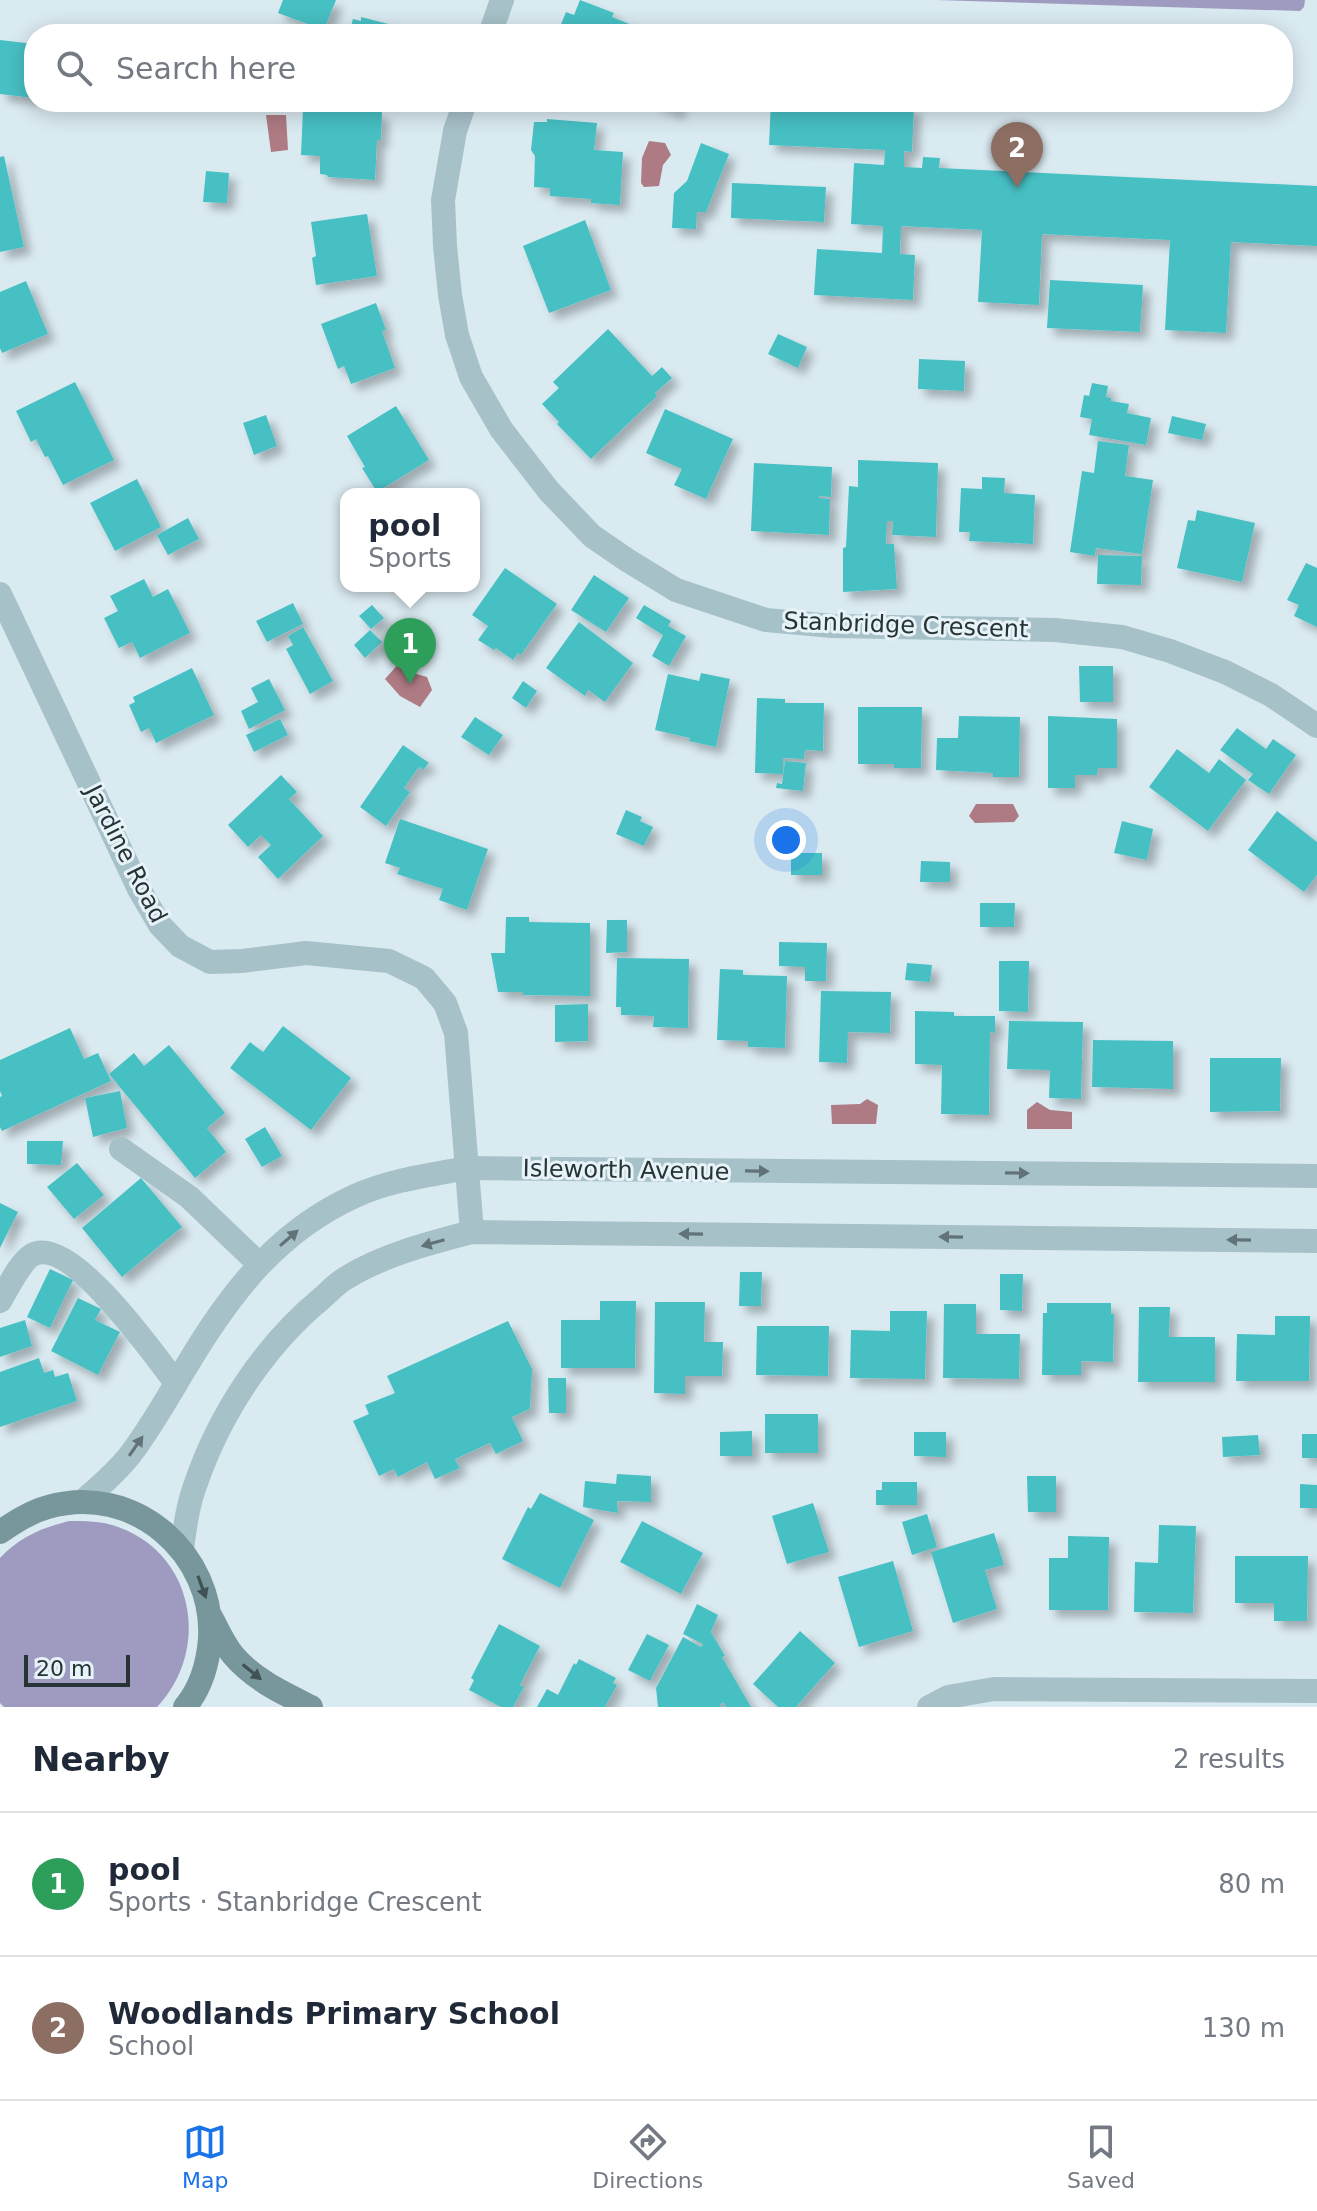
<!DOCTYPE html>
<meta charset="utf-8">
<style>
:root{--surface:#fff;--page:#f6f6f7;--text:#1f2937;--muted:#747a83;--line:#e0e1e3;--accent:#1a73e8}
body{margin:0;font-family:"DejaVu Sans",sans-serif;background:var(--page);color:var(--text)}
.scale{position:absolute;left:24px;bottom:20px;width:106px;box-sizing:border-box;padding-left:8px;border:4px solid #273435;border-top:0;font-size:22px;line-height:28px;white-space:nowrap;color:#273435;-webkit-text-stroke:6px #e7f3f9;paint-order:stroke}
.you{position:absolute;left:786px;top:840px;width:28px;height:28px;margin:-20px;border:6px solid #fff;border-radius:50%;background:#1a73e8;box-shadow:0 0 0 12px #1a73e833}
.badge{display:grid;place-items:center;width:52px;height:52px;border-radius:50%;background:var(--accent);color:#fff;font-size:26px;font-weight:700}
.pin{position:absolute;translate:-50% -66px;filter:drop-shadow(0 2px 4px #0008)}
.pin::after{content:'';position:absolute;top:42px;width:28px;height:24px;background:inherit;clip-path:polygon(0 0,100% 0,50% 100%)}
.popup{position:absolute;left:340px;top:488px;width:140px;height:104px;box-sizing:border-box;display:grid;place-content:center;border-radius:16px;background:var(--surface);filter:drop-shadow(0 2px 6px #0005);font-size:26px;white-space:nowrap;color:var(--muted)}
.popup b{font-size:30px;color:var(--text)}
.popup::after{content:'';position:absolute;left:50%;top:100%;margin-left:-16px;border:16px solid transparent;border-top-color:var(--surface)}
.list{margin:0;padding:0;list-style:none}
h2{display:flex;justify-content:space-between;align-items:center;height:104px;margin:0;padding:0 32px;font-size:34px}
h2 small{font-size:26px;font-weight:400;color:var(--muted)}
.list li{display:grid;grid-template-columns:52px 1fr auto;gap:24px;align-items:center;box-sizing:border-box;height:144px;padding:0 32px;border-top:2px solid var(--line)}
.list b{display:block;font-size:30px;white-space:nowrap}
.list p{margin:0;font-size:26px;white-space:nowrap;color:var(--muted)}
.list em{font-size:26px;font-style:normal;color:var(--muted)}
.icon{flex:none;width:44px;height:44px;fill:none;stroke:currentColor;stroke-width:2;stroke-linecap:round;stroke-linejoin:round}
.map{position:relative;flex:none;width:1317px;height:1707px;overflow:hidden}
.search{position:absolute;background:var(--surface);box-shadow:0 4px 20px #0003;left:24px;right:24px;top:24px;height:88px;display:flex;align-items:center;gap:20px;box-sizing:border-box;padding:0 28px;border-radius:32px;color:var(--muted);font-size:30px}
.sheet{height:392px;background:var(--surface)}
nav{display:flex;justify-content:space-around;align-items:center;box-sizing:border-box;height:112px;border-top:2px solid var(--line);background:var(--surface);font-size:22px;color:var(--muted)}
nav a{display:grid;justify-items:center;gap:4px}
nav .on{color:var(--accent)}
.map>svg:first-child{display:block}
</style>
<div class="map">
<svg width="1317" height="1707" viewBox="0 0 1317 1707">
<defs>
<filter id="shadow"><feDropShadow dx="7" dy="7" stdDeviation="4" flood-color="#0004"/></filter>
</defs>
<rect width="100%" height="100%" fill="#daeaf1"/>
<g fill="#9f9bc0">
<polygon points="936,0 1305,0 1304,7 1300,11"/>
<path d="M 69,1521 C 86,1521 102,1521 118,1527 C 195,1554 211,1650 157,1707 L 4,1707 L 0,1703 L 0,1558 C 20,1537 41,1528 69,1521 Z"/>
</g>
<g fill="#ae7a83">
<polygon points="266,115 286,115 288,150 271,152"/>
<polygon points="649,141 665,143 671,155 663,165 659,186 644,187 641,183 642,158"/>
<polygon points="400,662 413,673 427,677 432,690 420,707 400,696 385,679"/>
<polygon points="976,804 1013,804 1019,816 1014,822 975,823 969,816"/>
<polygon points="867,1099 878,1105 876,1124 832,1124 831,1105 860,1104"/>
<polygon points="1037,1102 1050,1110 1072,1112 1072,1129 1027,1129 1027,1110"/>
</g>
<g fill="#46c0c4" filter="url(#shadow)">
<polygon points="283,0 336,0 324,30 278,13"/>
<polygon points="580,0 614,13 612,17 654,34 557,34 566,12 574,15"/>
<polygon points="361,17 408,29 407,34 349,34 353,19 361,21"/>
<polygon points="0,40 34,44 34,98 0,94"/>
<polygon points="649,102 680,102 677,112"/>
<polygon points="771,102 895,102 895,106 914,107 912,152 904,151 904,167 922,168 923,157 940,158 939,168 1317,186 1317,246 1231,242 1226,333 1165,330 1170,240 1042,234 1039,305 978,302 982,230 901,226 900,254 915,255 913,300 814,295 817,249 882,253 883,226 851,224 854,163 884,165 885,150 769,145"/>
<polygon points="303,109 382,112 381,140 377,140 375,180 328,177 327,175 320,174 320,156 301,155"/>
<polygon points="547,119 597,123 594,150 623,152 620,205 591,203 591,199 550,196 550,188 534,187 535,156 531,150 534,122 547,122"/>
<polygon points="701,143 729,154 706,212 697,212 696,229 672,228 674,193 687,181"/>
<polygon points="4,156 24,247 0,252 0,157"/>
<polygon points="206,171 229,173 227,203 203,202"/>
<polygon points="732,183 826,187 824,222 731,218"/>
<polygon points="367,214 377,276 316,285 312,258 316,256 311,222"/>
<polygon points="585,220 611,290 549,313 523,246"/>
<polygon points="1050,280 1143,285 1140,332 1047,328"/>
<polygon points="26,281 48,334 2,353 0,348 0,292"/>
<polygon points="376,303 386,330 382,331 395,368 351,384 344,366 338,369 321,324"/>
<polygon points="608,329 652,376 662,367 672,378 655,393 657,396 591,459 557,424 559,422 542,404 559,388 553,382"/>
<polygon points="778,334 807,347 798,368 768,354"/>
<polygon points="919,359 965,361 964,391 918,389"/>
<polygon points="75,382 114,460 63,485 48,456 45,457 36,439 31,442 16,411"/>
<polygon points="1092,383 1108,386 1106,397 1111,398 1111,401 1129,404 1127,413 1151,418 1146,445 1089,435 1092,419 1080,417 1084,395 1089,396"/>
<polygon points="396,406 429,460 377,492 362,468 365,467 347,436"/>
<polygon points="665,409 733,439 706,499 674,485 682,469 646,453"/>
<polygon points="266,415 277,446 254,455 243,423"/>
<polygon points="1172,416 1206,424 1202,440 1168,433"/>
<polygon points="1098,441 1129,445 1125,476 1153,480 1142,554 1096,548 1095,556 1070,552 1082,471 1094,473"/>
<polygon points="858,460 938,463 936,537 892,535 893,521 887,521 886,544 894,544 897,589 843,592 843,548 846,547 849,486 858,487"/>
<polygon points="754,463 832,467 831,497 819,496 819,498 830,499 829,535 751,531"/>
<polygon points="982,477 1005,478 1004,493 1035,495 1033,544 969,541 970,532 959,532 961,488 982,489"/>
<polygon points="137,479 161,527 115,551 90,503"/>
<polygon points="1197,510 1255,523 1242,582 1177,568 1188,520 1195,521"/>
<polygon points="188,518 199,539 168,555 157,535"/>
<polygon points="1098,555 1142,556 1141,585 1097,584"/>
<polygon points="1306,563 1317,568 1317,627 1294,616 1299,605 1287,600"/>
<polygon points="505,568 557,604 521,655 518,653 513,660 496,648 494,650 478,640 488,626 472,615"/>
<polygon points="594,575 629,598 606,632 571,610"/>
<polygon points="144,579 153,597 168,589 190,633 140,658 132,642 119,648 104,618 118,611 110,596"/>
<polygon points="293,603 303,624 267,642 256,621"/>
<polygon points="372,605 384,618 371,629 359,616"/>
<polygon points="644,605 671,621 668,626 686,636 669,666 652,656 663,635 636,618"/>
<polygon points="579,622 633,663 605,702 588,690 585,696 546,668"/>
<polygon points="303,627 333,681 310,694 286,649 293,645 288,636"/>
<polygon points="370,630 382,642 365,658 354,645"/>
<polygon points="1079,666 1113,666 1113,702 1080,702"/>
<polygon points="192,668 214,715 156,743 149,728 141,732 129,705 135,702 133,697"/>
<polygon points="701,673 730,679 716,747 689,741 690,738 655,730 668,674 699,681"/>
<polygon points="269,679 285,710 249,729 241,711 258,702 251,688"/>
<polygon points="523,681 537,691 526,708 512,698"/>
<polygon points="757,698 785,699 785,703 824,703 823,751 805,750 804,759 783,758 783,774 755,773"/>
<polygon points="858,707 922,707 921,768 894,768 894,764 858,764"/>
<polygon points="959,716 1020,717 1019,777 993,777 993,773 936,770 937,738 958,738"/>
<polygon points="1048,716 1117,719 1117,768 1098,768 1097,775 1075,775 1075,788 1048,788"/>
<polygon points="475,717 503,735 489,755 461,737"/>
<polygon points="280,719 288,735 254,752 246,735"/>
<polygon points="1237,728 1266,749 1273,739 1296,755 1269,794 1248,780 1253,774 1220,750"/>
<polygon points="403,745 429,763 423,770 419,767 404,788 410,792 386,826 360,807"/>
<polygon points="1177,749 1209,773 1219,759 1246,780 1208,831 1149,787"/>
<polygon points="785,761 806,763 803,791 776,788 777,783 782,784"/>
<polygon points="281,775 297,792 289,799 323,836 278,879 258,857 271,845 261,835 248,847 228,825"/>
<polygon points="626,810 642,817 640,821 653,827 644,846 616,834"/>
<polygon points="1277,811 1317,842 1317,875 1304,892 1248,850"/>
<polygon points="400,819 488,849 467,910 439,900 443,889 397,874 400,868 385,863"/>
<polygon points="1122,821 1153,829 1147,860 1114,853"/>
<rect x="791" y="853" width="31" height="22"/>
<polygon points="921,861 950,862 950,882 920,882"/>
<polygon points="980,903 1015,903 1014,927 980,927"/>
<polygon points="506,917 529,917 529,922 590,923 590,996 523,995 523,992 498,992 491,953 505,953"/>
<polygon points="607,920 627,920 627,952 606,953"/>
<polygon points="779,942 827,943 826,981 805,981 805,967 779,966"/>
<polygon points="617,958 689,959 688,1028 653,1027 654,1016 621,1015 621,1007 616,1007"/>
<polygon points="999,961 1029,961 1028,1012 999,1011"/>
<polygon points="907,963 932,965 930,982 905,980"/>
<polygon points="720,969 743,970 743,975 787,976 785,1048 748,1047 748,1041 717,1040"/>
<polygon points="821,991 891,992 890,1033 848,1032 847,1063 819,1062"/>
<polygon points="588,1004 588,1041 555,1042 555,1005"/>
<polygon points="915,1011 954,1012 954,1016 995,1016 995,1033 990,1032 989,1115 941,1114 942,1065 915,1064"/>
<polygon points="1009,1021 1083,1022 1081,1099 1049,1098 1050,1070 1007,1069"/>
<polygon points="283,1026 351,1078 311,1130 230,1068 250,1042 263,1052"/>
<polygon points="70,1028 84,1059 98,1053 111,1081 2,1131 0,1127 0,1097 2,1096 0,1091 0,1060"/>
<polygon points="1093,1040 1173,1041 1173,1089 1092,1087"/>
<polygon points="169,1045 225,1113 207,1128 226,1152 195,1178 109,1074 134,1053 144,1066"/>
<polygon points="1210,1058 1281,1058 1280,1111 1210,1112"/>
<polygon points="120,1091 127,1128 93,1137 85,1098"/>
<polygon points="265,1127 282,1156 262,1167 245,1139"/>
<polygon points="27,1141 63,1141 61,1165 27,1164"/>
<polygon points="77,1163 104,1195 74,1219 47,1187"/>
<polygon points="141,1178 182,1227 122,1277 82,1228"/>
<polygon points="0,1203 18,1212 0,1248"/>
<polygon points="50,1269 73,1280 50,1328 27,1317"/>
<polygon points="740,1272 762,1272 761,1306 739,1306"/>
<polygon points="1000,1274 1023,1274 1022,1311 1000,1310"/>
<polygon points="78,1298 101,1309 95,1320 120,1332 98,1375 51,1351"/>
<polygon points="600,1301 636,1301 635,1368 561,1368 561,1320 600,1320"/>
<polygon points="655,1302 705,1302 704,1342 723,1342 722,1376 685,1376 685,1394 654,1393"/>
<polygon points="1047,1303 1111,1303 1111,1314 1114,1314 1113,1362 1081,1361 1081,1375 1042,1375 1043,1313 1047,1313"/>
<polygon points="944,1304 976,1304 976,1334 1020,1334 1019,1379 943,1378"/>
<polygon points="1139,1307 1170,1307 1169,1337 1215,1337 1215,1382 1138,1382"/>
<polygon points="890,1311 927,1311 925,1379 850,1378 851,1330 890,1331"/>
<polygon points="1275,1316 1310,1316 1309,1381 1236,1381 1237,1334 1275,1335"/>
<polygon points="25,1320 32,1346 0,1357 0,1328"/>
<polygon points="508,1321 532,1369 530,1409 512,1417 523,1441 496,1454 490,1443 455,1459 460,1468 435,1479 427,1462 398,1477 394,1469 379,1476 353,1421 369,1414 365,1405 395,1393 387,1376"/>
<polygon points="757,1326 829,1326 828,1376 756,1375"/>
<polygon points="39,1358 44,1373 53,1370 55,1377 68,1373 77,1401 0,1427 0,1372"/>
<polygon points="548,1378 566,1378 566,1413 549,1413"/>
<rect x="765" y="1414" width="53" height="39"/>
<polygon points="752,1431 752,1456 720,1456 720,1432"/>
<polygon points="914,1432 946,1432 946,1457 914,1456"/>
<rect x="1302" y="1434" width="15" height="24"/>
<polygon points="1258,1435 1260,1455 1223,1457 1222,1437"/>
<polygon points="617,1474 651,1476 651,1502 617,1501 618,1513 583,1507 585,1481 616,1484"/>
<polygon points="1027,1476 1056,1476 1056,1512 1028,1512"/>
<polygon points="882,1482 917,1482 917,1505 876,1505 876,1490 882,1490"/>
<polygon points="1300,1484 1317,1485 1317,1508 1300,1508"/>
<polygon points="540,1493 594,1520 560,1588 502,1559 528,1507 531,1509"/>
<polygon points="813,1503 829,1552 787,1564 772,1516"/>
<polygon points="927,1514 937,1547 912,1555 902,1522"/>
<polygon points="642,1521 703,1553 681,1594 620,1562"/>
<polygon points="1159,1525 1196,1526 1193,1613 1134,1612 1135,1562 1158,1563"/>
<polygon points="994,1533 1004,1565 985,1570 997,1609 953,1623 931,1552"/>
<polygon points="1068,1536 1109,1537 1108,1610 1049,1610 1049,1558 1068,1558"/>
<polygon points="1235,1556 1308,1556 1307,1621 1274,1621 1274,1603 1235,1603"/>
<polygon points="893,1561 913,1631 859,1647 838,1577"/>
<polygon points="697,1604 718,1615 711,1632 725,1656 722,1657 751,1707 726,1707 724,1703 720,1704 721,1707 658,1707 656,1688 683,1637 701,1647 703,1644 683,1634"/>
<polygon points="499,1624 540,1646 520,1685 524,1687 513,1707 501,1707 469,1690 474,1680 471,1678"/>
<polygon points="800,1631 835,1663 796,1707 778,1707 753,1684"/>
<polygon points="647,1634 669,1645 650,1681 628,1670"/>
<polygon points="579,1659 616,1678 613,1683 617,1685 605,1707 537,1707 547,1689 558,1695 574,1663 576,1665"/>
</g>
<g fill="none" stroke-linecap="round" stroke-linejoin="round">
<g stroke="#a7c1c9" stroke-width="24">
<polyline points="490,34 502,0"/>
<polyline points="465,102 455,131 443,200 445,246 450,295 457,335 471,377 501,429 549,491 592,536 627,560 676,590 766,620 833,626 1055,630 1122,637 1170,651 1225,672 1271,695 1317,726"/>
<polyline points="0,594 139,889 160,925 180,946 210,962 242,961 306,953 389,961 424,978 445,1003 456,1033 472,1232"/>
<polyline points="121,1149 189,1197 259,1264"/>
<path d="M 0,1301 C 8,1288 20,1262 32,1255 C 70,1234 155,1356 176,1383"/>
<path d="M 82,1502 C 99,1487 116,1473 130,1455 C 152,1426 170,1393 189,1362 C 231,1292 278,1231 355,1196 C 390,1180 430,1175 467,1168 L 1317,1176"/>
<path d="M 182,1549 C 185,1526 188,1504 196,1483 C 220,1413 265,1345 322,1298 C 330,1291 337,1283 346,1278 C 383,1255 430,1243 472,1232 L 1317,1241"/>
<polyline points="929,1707 948,1697 994,1689 1317,1691"/>
</g>
<g stroke="#78979c" stroke-width="24">
<path d="M 0,1532 C 15,1522 30,1512 48,1507 C 134,1482 215,1554 210,1639 C 208,1663 201,1688 185,1707"/>
<path d="M 211,1617 C 218,1630 224,1644 233,1655 C 254,1680 283,1693 311,1707"/>
</g>
</g>
<defs><path id="oneway-solid" d="M-6-.8H1V-3.2L6.5 0L1 3.2V.8H-6Z" transform="scale(2)"/></defs>
<g fill="#617378">
<use href="#oneway-solid" transform="translate(757 1171) rotate(1)"/>
<use href="#oneway-solid" transform="translate(1017 1173) rotate(1)"/>
<use href="#oneway-solid" transform="translate(691 1234) rotate(-179)"/>
<use href="#oneway-solid" transform="translate(951 1237) rotate(-179)"/>
<use href="#oneway-solid" transform="translate(289 1238) rotate(-41)"/>
<use href="#oneway-solid" transform="translate(1239 1240) rotate(-179)"/>
<use href="#oneway-solid" transform="translate(433 1243) rotate(164)"/>
<use href="#oneway-solid" transform="translate(136 1446) rotate(-55)"/>
</g>
<g fill="#3f5254">
<use href="#oneway-solid" transform="translate(202 1587) rotate(70)"/>
<use href="#oneway-solid" transform="translate(252 1672) rotate(39)"/>
</g>
<g text-anchor="middle" dominant-baseline="central" stroke-width="6" stroke-linejoin="round" paint-order="stroke">
<g font-size="24" fill="#273435" stroke="#e7f3f9">
<text transform="translate(906 625) rotate(2)">Stanbridge Crescent</text>
<text transform="translate(126 854) rotate(63)">Jardine Road</text>
<text transform="translate(626 1170) rotate(1)">Isleworth Avenue</text>
</g>
</g>
</svg>
<div class="scale">20 m</div>
<div class="you"></div>
<div class="pin badge" style="left:410px;top:684px;background:#2e9e5b">1</div>
<div class="popup"><b>pool</b>Sports</div>
<div class="pin badge" style="left:1017px;top:188px;background:#8d6e63">2</div>
<div class="search"><svg class="icon" aria-label="search" viewBox="0 0 24 24"><circle cx="10" cy="10" r="6"/><path d="M15 15l6 6"/></svg>Search here</div>
</div>
<section class="sheet">
<h2>Nearby<small>2 results</small></h2>
<ul class="list">
<li><span class="badge" style="background:#2e9e5b">1</span><div><b>pool</b><p>Sports · Stanbridge Crescent</p></div><em>80 m</em></li>
<li><span class="badge" style="background:#8d6e63">2</span><div><b>Woodlands Primary School</b><p>School</p></div><em>130 m</em></li>
</ul>
</section>
<nav>
<a class="on"><svg class="icon" aria-label="map" viewBox="0 0 24 24"><path d="M3 6l6-2 6 2 6-2v14l-6 2-6-2-6 2zM9 4v14M15 6v14"/></svg>Map</a>
<a><svg class="icon" aria-label="directions" viewBox="0 0 24 24"><path d="M12 3l9 9-9 9-9-9zM9 14v-3h6M13 9l2 2-2 2"/></svg>Directions</a>
<a><svg class="icon" aria-label="saved" viewBox="0 0 24 24"><path d="M7 4h10v16l-5-4-5 4z"/></svg>Saved</a>
</nav>
